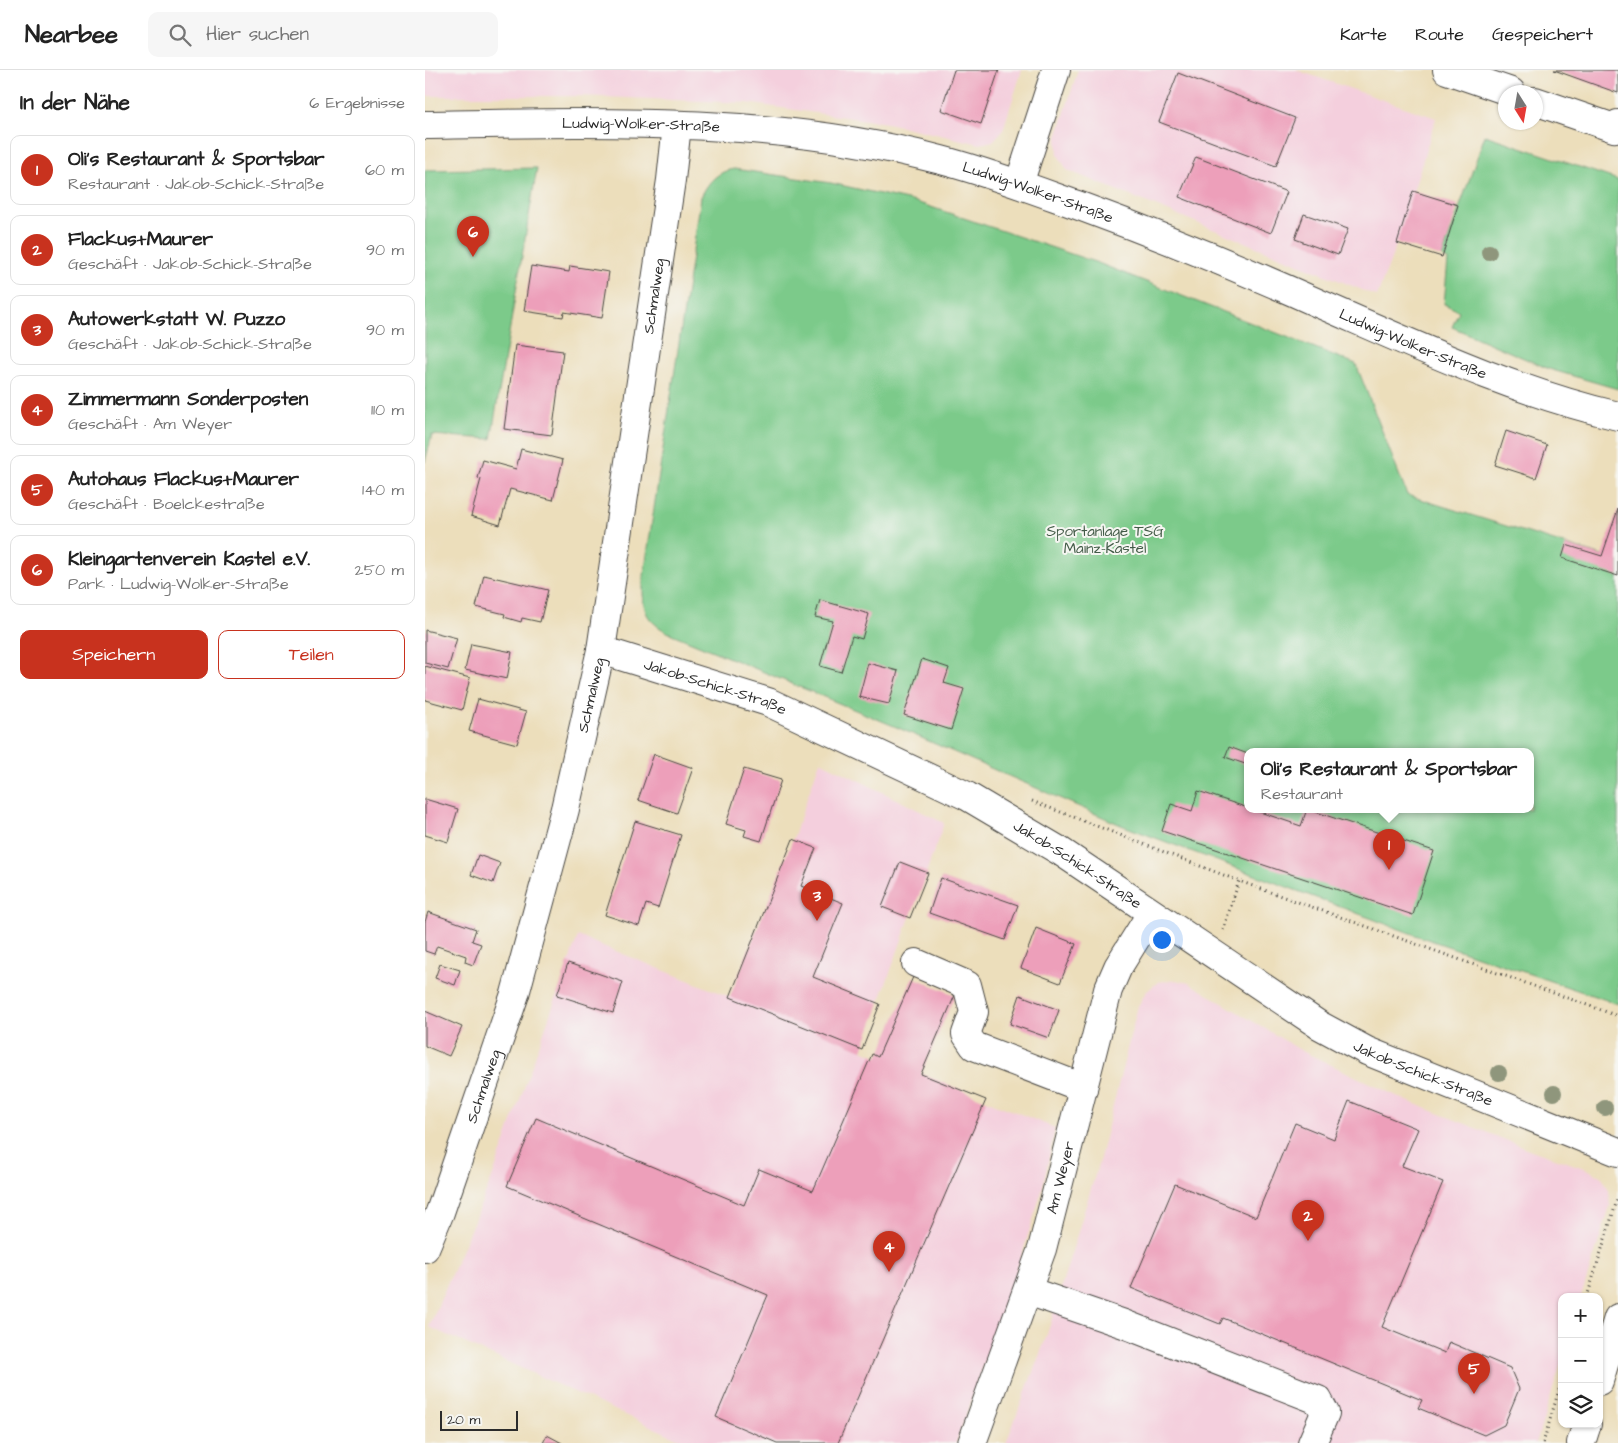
<!DOCTYPE html>
<html lang="de">
<meta charset="utf-8">
<style>
:root{--surface:#fff;--page:#f6f6f6;--text:#222;--muted:#767676;--line:#e0e0e0;--accent:#c8321e}
body{margin:0;font-family:"Architects Daughter",sans-serif;background:var(--page);color:var(--text)}
.controls{position:absolute;right:15px;bottom:15px;display:grid;overflow:hidden;border-radius:10px;box-shadow:0 1px 4px #0004}
.controls button{width:45px;height:45px;display:grid;place-items:center;padding:0;border:0;border-bottom:1px solid var(--line);background:var(--surface);color:var(--text);font:25px sans-serif}
.compass{position:absolute;left:1073px;top:15px;width:45px;height:45px;border-radius:50%;background:var(--surface);box-shadow:0 1px 4px #0004;rotate:169deg}
.scale{position:absolute;left:15px;bottom:12px;width:78px;box-sizing:border-box;padding-left:5px;border:2px solid #2b2b2b;border-top:0;font-size:14px;line-height:18px;white-space:nowrap;color:#2b2b2b;-webkit-text-stroke:4px #f6f6f2;paint-order:stroke}
.you{position:absolute;left:736px;top:869px;width:18px;height:18px;margin:-12px;border:4px solid #fff;border-radius:50%;background:#1a73e8;box-shadow:0 0 0 8px #1a73e833}
.badge{display:grid;place-items:center;width:32px;height:32px;border-radius:50%;background:var(--accent);color:#fff;font-size:16px;font-weight:700}
.pin{position:absolute;translate:-50% -41px;filter:drop-shadow(0 1px 2px #0008)}
.pin::after{content:'';position:absolute;top:26px;width:18px;height:15px;background:inherit;clip-path:polygon(0 0,100% 0,50% 100%)}
.popup{position:absolute;left:819px;top:678px;width:290px;height:65px;box-sizing:border-box;display:grid;place-content:center;border-radius:10px;background:var(--surface);filter:drop-shadow(0 1px 4px #0005);font-size:16px;white-space:nowrap;color:var(--muted)}
.popup b{font-size:19px;color:var(--text)}
.popup::after{content:'';position:absolute;left:50%;top:100%;margin-left:-10px;border:10px solid transparent;border-top-color:var(--surface)}
.list{margin:0;padding:0;list-style:none}
h2{display:flex;justify-content:space-between;align-items:center;height:65px;margin:0;padding:0 20px;font-size:21px}
h2 small{font-size:16px;font-weight:400;color:var(--muted)}
.list li{display:grid;grid-template-columns:32px 1fr auto;gap:15px;align-items:center;box-sizing:border-box;height:70px;margin:0 10px 10px;padding:0 10px;border:1px solid var(--line);border-radius:10px}
.list b{display:block;font-size:19px;white-space:nowrap}
.list p{margin:0;font-size:16px;white-space:nowrap;color:var(--muted)}
.list em{font-size:16px;font-style:normal;color:var(--muted)}
.actions{display:flex;gap:10px;padding:15px 20px}
.actions a{flex:1;padding:11px 0;border:1px solid var(--accent);border-radius:10px;text-align:center;font-size:18px;color:var(--accent)}
.actions .main{background:var(--accent);color:#fff}
.icon{flex:none;width:28px;height:28px;fill:none;stroke:currentColor;stroke-width:2;stroke-linecap:round;stroke-linejoin:round}
.map{position:relative;flex:none;width:1193px;height:1373px;overflow:hidden}
header{display:flex;align-items:center;gap:30px;box-sizing:border-box;height:70px;padding:0 25px;background:var(--surface);border-bottom:1px solid var(--line)}
header strong{font-size:24px}
nav{display:flex;gap:28px;margin-inline-start:auto;font-size:18px}
.search{width:350px;height:45px;background:var(--page);display:flex;align-items:center;gap:12px;box-sizing:border-box;padding:0 18px;border-radius:10px;color:var(--muted);font-size:19px}
main{display:flex}
aside{flex:1;background:var(--surface)}
.map>svg:first-child{display:block}
</style>
<header>
<strong>Nearbee</strong>
<div class="search"><svg class="icon" aria-label="search" viewBox="0 0 24 24"><circle cx="10" cy="10" r="6"/><path d="M15 15l6 6"/></svg>Hier suchen</div>
<nav><a>Karte</a><a>Route</a><a>Gespeichert</a></nav>
</header>
<main>
<aside>
<h2>In der Nähe<small>6 Ergebnisse</small></h2>
<ul class="list">
<li><span class="badge">1</span><div><b>Oli's Restaurant &amp; Sportsbar</b><p>Restaurant · Jakob-Schick-Straße</p></div><em>60 m</em></li>
<li><span class="badge">2</span><div><b>Flackus+Maurer</b><p>Geschäft · Jakob-Schick-Straße</p></div><em>90 m</em></li>
<li><span class="badge">3</span><div><b>Autowerkstatt W. Puzzo</b><p>Geschäft · Jakob-Schick-Straße</p></div><em>90 m</em></li>
<li><span class="badge">4</span><div><b>Zimmermann Sonderposten</b><p>Geschäft · Am Weyer</p></div><em>110 m</em></li>
<li><span class="badge">5</span><div><b>Autohaus Flackus+Maurer</b><p>Geschäft · Boelckestraße</p></div><em>140 m</em></li>
<li><span class="badge">6</span><div><b>Kleingartenverein Kastel e.V.</b><p>Park · Ludwig-Wolker-Straße</p></div><em>250 m</em></li>
</ul>
<div class="actions"><a class="main">Speichern</a><a>Teilen</a></div>
</aside>
<div class="map">
<svg width="1193" height="1373" viewBox="0 0 1193 1373">
<rect width="100%" height="100%" fill="#f6f6f2"/>
<filter id="ink" filterUnits="userSpaceOnUse"><feTurbulence type="fractalNoise" baseFrequency=".02" numOctaves="2"/><feDisplacementMap in="SourceGraphic" scale="10" xChannelSelector="R" yChannelSelector="G"/><feConvolveMatrix kernelMatrix="1 2 1 2 8 2 1 2 1" color-interpolation-filters="sRGB"/></filter>
<filter id="wash" filterUnits="userSpaceOnUse"><feTurbulence type="fractalNoise" baseFrequency=".0096" numOctaves="4" result="noise"/><feDisplacementMap in="SourceGraphic" scale="20" xChannelSelector="R" yChannelSelector="G"/><feGaussianBlur stdDeviation="1.12" result="paint"/><feColorMatrix in="noise" values="0 0 0 0 0 0 0 0 0 0 0 0 0 0 0 0 0 1.4 0 .05"/><feComposite in="paint" operator="in"/></filter>
<g filter="url(#wash)">
<rect width="100%" height="100%" fill="#ecdebb"/>
<g fill="#f4cfdd">
<polygon points="0,0 597,0 578,60 568,71 555,74 462,53 322,33 154,26 0,26"/>
<polygon points="653,0 871,0 1011,48 972,173 952,226 642,100 633,85 632,67"/>
<polygon points="395,691 519,753 437,980 630,1058 617,1121 585,1222 531,1373 263,1373 4,1257 67,1108 153,866 305,927 368,769"/>
<polygon points="748,910 764,913 877,981 980,1030 1106,1080 1162,1099 1177,1107 1184,1120 1185,1136 1156,1227 1137,1227 1137,1290 1111,1373 581,1373 621,1268 674,1092 713,936 721,922 733,912"/>
</g>
<g fill="#7bca8a" stroke="#537a5a" fill-rule="evenodd">
<polygon points="1060,65 1193,110 1193,319 1124,299 1027,257 1034,241 1019,234 1023,190 1017,187"/>
<polygon points="112,98 66,369 7,365 0,392 0,100"/>
<path d="M 309,99 L 406,113 L 491,132 L 673,193 L 931,294 L 982,425 L 1193,491 L 1193,934 L 993,866 L 696,755 L 469,656 L 242,562 C 217,548 218,537 218,511 L 276,127 C 283,112 293,101 309,99 ZM 823,681 L 1105,681 L 1105,739 L 823,739 Z"/>
</g>
<g id="blocks">
<g fill="#ed9fba">
<polygon points="529,0 574,0 556,54 516,40"/>
<polygon points="1129,0 1193,0 1193,23"/>
<polygon points="753,3 870,48 851,96 734,52"/>
<polygon points="771,87 862,122 846,163 754,127"/>
<polygon points="988,121 1033,135 1017,187 972,173"/>
<polygon points="879,144 923,159 913,185 870,169"/>
<polygon points="106,196 144,202 145,196 184,202 177,248 139,242 138,247 99,241"/>
<polygon points="90,275 138,281 127,365 79,359"/>
<polygon points="1081,361 1122,375 1111,408 1070,395"/>
<polygon points="96,379 138,390 128,430 85,419 75,455 46,446 56,409 53,408 58,390 91,399"/>
<polygon points="1193,439 1193,506 1137,488 1141,475 1177,486"/>
<polygon points="59,505 123,520 115,552 97,548 96,552 79,547 80,544 51,537"/>
<polygon points="395,530 444,544 437,569 427,566 416,602 395,596 408,551 390,547"/>
<polygon points="0,560 32,568 23,599 0,593"/>
<polygon points="46,574 87,582 82,609 40,600"/>
<polygon points="497,589 524,598 519,613 539,619 526,660 479,645"/>
<polygon points="443,593 473,601 464,634 434,627"/>
<polygon points="0,596 45,608 37,640 0,630"/>
<polygon points="53,629 101,642 92,674 44,661"/>
<polygon points="804,677 823,684 823,695 800,687"/>
<polygon points="229,684 268,698 252,743 213,730"/>
<polygon points="319,699 356,710 336,771 319,766 321,760 301,754"/>
<polygon points="773,721 876,756 882,739 1009,781 988,845 737,761 746,734 767,741"/>
<polygon points="0,729 33,739 23,772 0,765"/>
<polygon points="210,751 256,765 233,838 221,834 214,856 180,845"/>
<polygon points="368,769 391,778 376,816 418,833 388,907 455,934 437,980 305,927"/>
<polygon points="53,785 75,793 68,813 46,805"/>
<polygon points="475,792 503,803 485,848 457,837"/>
<polygon points="516,808 593,835 580,870 504,843"/>
<polygon points="3,842 51,859 47,871 56,874 48,895 40,892 41,886 12,876 9,884 0,881 0,852"/>
<polygon points="611,858 651,874 635,913 596,898"/>
<polygon points="143,893 198,912 188,943 132,925"/>
<polygon points="15,894 35,900 30,915 10,908"/>
<polygon points="488,907 530,925 496,1004 561,1030 413,1373 352,1373 291,1347 343,1225 82,1116 111,1048 319,1135 334,1099 388,1121 447,984 453,987"/>
<polygon points="595,925 634,940 624,968 585,954"/>
<polygon points="0,941 37,957 24,986 0,976"/>
<polygon points="924,1031 993,1059 977,1096 1018,1112 957,1257 1020,1283 1024,1272 1085,1298 1094,1319 1079,1355 1059,1365 993,1338 997,1330 798,1248 795,1254 706,1218 750,1114 831,1147 870,1053 909,1069"/>
<polygon points="122,1365 137,1373 118,1373"/>
</g>
</g>
</g>
<g filter="url(#ink)">
<use href="#blocks" fill-opacity="0" stroke="#484641" stroke-width="1"/>
<g fill="none" stroke-linecap="round" stroke-linejoin="round">
<defs>
<g id="minor">
<polyline points="1022,0 1086,22"/>
<polyline points="1110,31 1189,58 1193,54"/>
<path id="s1" d="M 0,55 C 171,52 349,46 516,90 C 562,102 607,119 652,135 C 734,165 815,198 895,234 C 992,276 1090,322 1193,346"/>
<polyline points="594,114 631,0"/>
<path id="s2" d="M 176,580 L 343,632 L 542,726 L 635,781 L 894,955 L 942,981 L 1193,1082"/>
<polyline points="491,893 542,915 549,942 541,964 549,976 658,1018"/>
<path id="s3" d="M 0,1178 L 15,1142 L 90,924 L 140,739 L 176,580 L 246,110 L 252,55"/>
<polyline points="603,1221 699,1254 893,1330 900,1343 887,1373"/>
<path id="s4" d="M 547,1373 L 617,1179 L 683,920 L 693,897 L 726,844"/>
</g>
<g id="major">
<polyline points="1174,1311 1193,1248"/>
<polyline points="1156,1373 1162,1354"/>
</g>
</defs>
<use href="#minor" stroke="#484641" stroke-width="30"/>
<use href="#major" stroke="#484641" stroke-width="30"/>
<g stroke="#484641" stroke-width="3" stroke-dasharray="1 4" stroke-linecap="butt">
<polyline points="607,731 814,811 1193,946"/>
<polyline points="798,860 814,811"/>
<polyline points="1162,1227 1193,1127"/>
<polyline points="1118,1373 1137,1310"/>
</g>
<use href="#minor" stroke="#fff" stroke-width="28"/>
<use href="#major" stroke="#fff" stroke-width="28"/>
</g>
<g fill="#8f967c">
<circle cx="1064" cy="182" r="8"/>
<circle cx="1074" cy="1003" r="8"/>
<circle cx="1129" cy="1023" r="8"/>
<circle cx="1180" cy="1038" r="8"/>
</g>
</g>
<g text-anchor="middle" dominant-baseline="central" stroke-width="4" stroke-linejoin="round" paint-order="stroke">
<g font-size="15" fill="#2b2b2b" stroke="#f6f6f2">
<text stroke="none"><textPath href="#s1" startOffset="216">Ludwig-Wolker-Straße</textPath></text>
<text stroke="none"><textPath href="#s1" startOffset="621">Ludwig-Wolker-Straße</textPath></text>
<text stroke="none"><textPath href="#s3" startOffset="982">Schmalweg</textPath></text>
<text stroke="none"><textPath href="#s1" startOffset="1026">Ludwig-Wolker-Straße</textPath></text>
<text stroke="none"><textPath href="#s2" startOffset="120">Jakob-Schick-Straße</textPath></text>
<text stroke="none"><textPath href="#s3" startOffset="578">Schmalweg</textPath></text>
<text stroke="none"><textPath href="#s2" startOffset="525">Jakob-Schick-Straße</textPath></text>
<text stroke="none"><textPath href="#s2" startOffset="930">Jakob-Schick-Straße</textPath></text>
<text stroke="none"><textPath href="#s3" startOffset="172">Schmalweg</textPath></text>
<text stroke="none"><textPath href="#s4" startOffset="280">Am Weyer</textPath></text>
</g>
<g font-size="15" fill="#435b48" stroke="#f6f6f2">
<text x="680" y="461">Sportanlage TSG<tspan x="680" dy="17">Mainz-Kastel</tspan></text>
</g>
</g>
</svg>
<div class="controls">
<button>+</button>
<button>−</button>
<button><svg class="icon" aria-label="layers" viewBox="0 0 24 24"><path d="M12 4l9 5-9 5-9-5zM3 14l9 5 9-5"/></svg></button>
</div>
<svg class="compass" viewBox="-18 -18 36 36"><path d="M0-13l5 13h-10z" fill="#e53935"/><path d="M0 13l5-13h-10z" fill="#767676"/></svg>
<div class="scale">20 m</div>
<div class="you"></div>
<div class="pin badge" style="left:964px;top:800px">1</div>
<div class="popup"><b>Oli's Restaurant &amp; Sportsbar</b>Restaurant</div>
<div class="pin badge" style="left:883px;top:1171px">2</div>
<div class="pin badge" style="left:392px;top:851px">3</div>
<div class="pin badge" style="left:464px;top:1202px">4</div>
<div class="pin badge" style="left:1049px;top:1324px">5</div>
<div class="pin badge" style="left:48px;top:187px">6</div>
</div>
</main>
